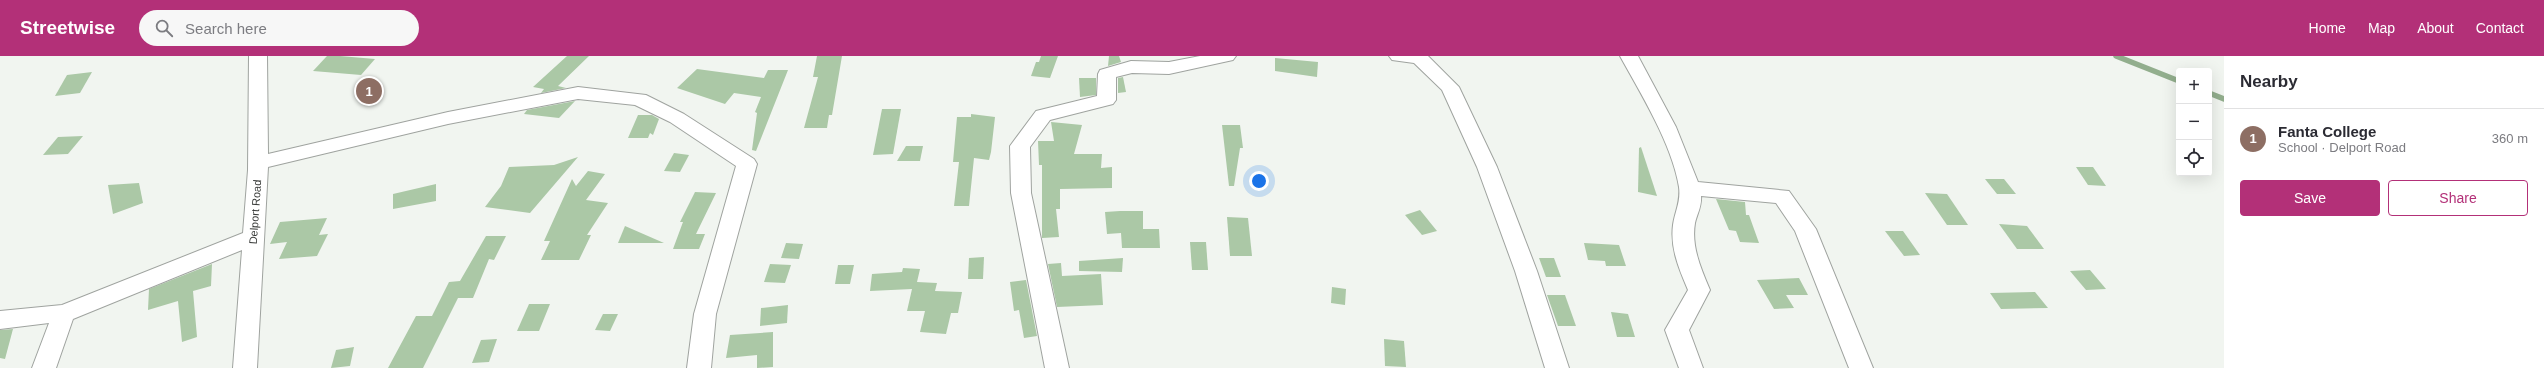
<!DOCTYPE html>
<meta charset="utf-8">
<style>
:root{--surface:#fff;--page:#f7f7f7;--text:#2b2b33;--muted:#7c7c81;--line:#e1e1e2;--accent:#b33078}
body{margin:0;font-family:Helvetica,sans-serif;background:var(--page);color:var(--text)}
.controls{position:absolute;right:12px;top:12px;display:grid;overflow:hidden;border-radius:4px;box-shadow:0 4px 16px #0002}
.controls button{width:36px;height:36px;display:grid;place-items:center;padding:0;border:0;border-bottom:1px solid var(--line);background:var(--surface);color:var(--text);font:20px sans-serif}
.you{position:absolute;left:1259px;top:125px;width:14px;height:14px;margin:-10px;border:3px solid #fff;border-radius:50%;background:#1a73e8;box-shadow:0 0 0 6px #1a73e833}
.badge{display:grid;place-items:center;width:26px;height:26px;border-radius:50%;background:var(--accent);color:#fff;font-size:13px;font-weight:700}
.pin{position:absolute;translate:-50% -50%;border:2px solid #fff;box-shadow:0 1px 4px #0006}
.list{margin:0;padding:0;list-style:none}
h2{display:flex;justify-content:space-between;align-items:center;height:52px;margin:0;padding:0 16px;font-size:17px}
h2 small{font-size:13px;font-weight:400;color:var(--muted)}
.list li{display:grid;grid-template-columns:26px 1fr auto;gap:12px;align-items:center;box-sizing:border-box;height:60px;padding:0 16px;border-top:1px solid var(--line)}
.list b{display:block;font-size:15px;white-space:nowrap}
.list p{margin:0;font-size:13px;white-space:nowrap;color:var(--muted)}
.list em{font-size:13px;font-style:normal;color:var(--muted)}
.actions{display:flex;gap:8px;padding:12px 16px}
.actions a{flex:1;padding:9px 0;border:1px solid var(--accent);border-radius:4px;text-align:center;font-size:14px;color:var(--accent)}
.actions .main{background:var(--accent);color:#fff}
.icon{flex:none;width:22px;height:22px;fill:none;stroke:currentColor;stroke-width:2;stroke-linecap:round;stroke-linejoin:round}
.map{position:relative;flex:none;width:2224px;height:312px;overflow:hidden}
header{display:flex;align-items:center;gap:24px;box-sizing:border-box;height:56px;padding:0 20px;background:var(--accent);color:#fff}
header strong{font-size:19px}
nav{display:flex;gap:22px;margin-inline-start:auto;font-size:14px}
.search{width:280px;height:36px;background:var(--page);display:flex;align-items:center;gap:10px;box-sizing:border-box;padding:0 14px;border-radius:22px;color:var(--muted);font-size:15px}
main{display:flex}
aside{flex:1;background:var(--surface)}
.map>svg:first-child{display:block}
</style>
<header>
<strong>Streetwise</strong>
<div class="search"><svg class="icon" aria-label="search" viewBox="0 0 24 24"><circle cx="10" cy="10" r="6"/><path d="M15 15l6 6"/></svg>Search here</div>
<nav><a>Home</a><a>Map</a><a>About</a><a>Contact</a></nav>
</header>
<main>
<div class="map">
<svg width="2224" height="312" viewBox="0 0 2224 312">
<rect width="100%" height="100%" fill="#f1f5f0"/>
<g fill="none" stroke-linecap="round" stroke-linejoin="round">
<g stroke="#92ae8d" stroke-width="5.5">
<polyline points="2116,0 2179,25"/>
<polyline points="2209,37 2224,43"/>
</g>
</g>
<g fill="#abc8a6">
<polygon points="327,0 340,0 375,3 361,19 313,15"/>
<polygon points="567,0 589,0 558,30 566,32 541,37 544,33 533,31"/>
<polygon points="817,0 842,0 832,59 829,59 827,72 804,72 818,21 813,21"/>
<polygon points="1041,0 1058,0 1050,22 1031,20 1036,6 1039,6"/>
<polygon points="1109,0 1119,0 1121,6 1108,10"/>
<polygon points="1275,2 1318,6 1317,21 1275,15"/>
<polygon points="697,13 764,22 768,14 788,14 756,95 752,94 757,57 755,56 761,41 734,37 725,48 677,32"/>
<polygon points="92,16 80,37 55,40 67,19"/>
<polygon points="1123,21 1126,36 1118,37 1118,22"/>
<polygon points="1079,22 1096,22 1096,39 1080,41"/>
<polygon points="575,45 559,62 524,58 527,54"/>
<polygon points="882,53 901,53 893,98 873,99"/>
<polygon points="971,58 995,61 991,96 989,104 974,102 969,150 954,150 959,106 953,106 957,61 971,61"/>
<polygon points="638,59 652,59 659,63 653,79 650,77 648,82 628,82"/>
<polygon points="1051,66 1082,69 1074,98 1102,98 1101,112 1112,111 1112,132 1060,133 1060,153 1056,153 1059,181 1042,182 1042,109 1039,109 1038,85 1054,85"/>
<polygon points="1222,69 1240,69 1243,92 1240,92 1234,130 1229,130"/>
<polygon points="83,80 68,98 43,99 58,81"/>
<polygon points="906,90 923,90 920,105 897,105"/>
<polygon points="1641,91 1657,140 1638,136 1639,92"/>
<polygon points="674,97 689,99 680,116 664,115"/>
<polygon points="578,101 530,157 485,151 501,130 509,111 554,109"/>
<polygon points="2076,111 2093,111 2106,130 2088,129"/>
<polygon points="588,115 605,118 586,144 608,147 587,179 591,179 579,204 541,204 550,185 544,185 572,123 576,130"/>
<polygon points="1985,123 2004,123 2016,138 1997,138"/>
<polygon points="139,127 143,147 113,158 108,129"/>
<polygon points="436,128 436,145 393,153 393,138"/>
<polygon points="695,136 716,137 696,178 705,178 699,193 673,193 683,166 680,166"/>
<polygon points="1925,137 1947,138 1968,169 1947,169"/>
<polygon points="1716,143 1745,146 1746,159 1749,159 1759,187 1740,186 1736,175 1729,174"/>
<polygon points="1420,154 1437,175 1422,179 1405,159"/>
<polygon points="1120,155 1143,155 1143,173 1159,173 1160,192 1122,192 1121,177 1107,178 1105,156"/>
<polygon points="1227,161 1248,162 1252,200 1230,200"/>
<polygon points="327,162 319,179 328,178 317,200 279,203 287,186 270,188 280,166"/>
<polygon points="1999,168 2027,170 2044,193 2017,193"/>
<polygon points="625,170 664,187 618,187"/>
<polygon points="1885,175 1903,175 1920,199 1904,200"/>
<polygon points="486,180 506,180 494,204 489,203 473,242 458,242 423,312 388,312 416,260 432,260 449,226 460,225"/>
<polygon points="1190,186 1206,186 1208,214 1192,214"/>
<polygon points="786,187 803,188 799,203 781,202"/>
<polygon points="1584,187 1619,189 1626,210 1606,210 1605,205 1588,204"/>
<polygon points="984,201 983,223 968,223 969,202"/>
<polygon points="1123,202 1122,216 1079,215 1079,205"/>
<polygon points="1539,202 1554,202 1561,221 1546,221"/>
<polygon points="1061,207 1062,220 1101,218 1103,249 1057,251 1048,208"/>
<polygon points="212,208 211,230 193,235 197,281 182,286 178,245 148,254 149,233"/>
<polygon points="770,208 791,209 785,227 764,226"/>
<polygon points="838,209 854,209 850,228 835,228"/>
<polygon points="903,212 920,213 917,226 937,227 935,235 962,236 958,257 951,257 946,278 920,276 925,255 907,255 912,233 870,235 872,218 902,216"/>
<polygon points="2090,214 2106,233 2086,234 2070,215"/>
<polygon points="1799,222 1808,239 1786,239 1794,252 1774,253 1757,224"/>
<polygon points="1026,224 1037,280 1024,282 1019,254 1014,255 1010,226"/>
<polygon points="1332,231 1346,233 1345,249 1331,247"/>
<polygon points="2035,236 2048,252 2001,253 1990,237"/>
<polygon points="1547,239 1565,239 1576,270 1558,270"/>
<polygon points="529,248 550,248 539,275 517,275"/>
<polygon points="788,249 787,267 760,270 761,252"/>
<polygon points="1611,256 1628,258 1635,281 1617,281"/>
<polygon points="603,258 618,258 610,275 595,274"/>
<polygon points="13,273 5,303 0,302 0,274"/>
<polygon points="773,276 773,311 757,312 757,299 726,302 730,279"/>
<polygon points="497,283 489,306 472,307 481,284"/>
<polygon points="1384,283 1404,285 1406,311 1385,310"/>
<polygon points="354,291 350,310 331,312 336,294"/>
</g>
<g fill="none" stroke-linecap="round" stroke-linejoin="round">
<defs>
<g id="minor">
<polygon points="249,0 267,0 268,98 448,56 578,31 646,39 684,58 754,103 757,108 716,258 711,312 687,312 694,258 736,110 670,66 635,49 578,43 448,68 268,111 257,312 233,312 242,194 73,263 56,312 32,312 49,267 0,273 0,255 62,249 243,177 248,114"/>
<polygon points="1200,0 1236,0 1233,4 1169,18 1132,17 1116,21 1116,44 1113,48 1050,64 1030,91 1031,137 1069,312 1045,312 1011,137 1010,90 1036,55 1097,40 1098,18 1100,14 1131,5 1169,6"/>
<polygon points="1389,0 1428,0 1459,31 1497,111 1537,215 1569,312 1545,312 1515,215 1477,111 1442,34 1414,7 1392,4"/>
<path d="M 1620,0 L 1638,0 L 1676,71 L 1698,126 L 1789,135 L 1816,173 L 1873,312 L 1849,312 L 1795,175 L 1776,147 L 1701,140 C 1702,150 1697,158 1695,167 C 1691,190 1701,213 1710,234 L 1689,274 L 1703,312 L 1679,312 L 1665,274 L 1688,234 C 1679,213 1670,192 1673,169 C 1675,155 1681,146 1679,131 C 1672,88 1641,38 1620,0 Z"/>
</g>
</defs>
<use href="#minor" stroke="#9fa39f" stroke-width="2"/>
<use href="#minor" fill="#fff" fill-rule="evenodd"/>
</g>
<g text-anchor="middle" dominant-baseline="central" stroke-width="4" stroke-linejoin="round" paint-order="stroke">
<g font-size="11" fill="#393b39" stroke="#fff">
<text transform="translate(255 156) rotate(-86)">Delport Road</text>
</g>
</g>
</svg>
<div class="controls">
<button>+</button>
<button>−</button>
<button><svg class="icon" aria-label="locate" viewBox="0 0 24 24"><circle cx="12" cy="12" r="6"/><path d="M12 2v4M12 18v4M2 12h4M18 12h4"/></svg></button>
</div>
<div class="you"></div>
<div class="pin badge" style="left:369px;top:35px;background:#8d6e63">1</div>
</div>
<aside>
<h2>Nearby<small></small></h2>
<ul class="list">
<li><span class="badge" style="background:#8d6e63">1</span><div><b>Fanta College</b><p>School · Delport Road</p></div><em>360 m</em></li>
</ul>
<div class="actions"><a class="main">Save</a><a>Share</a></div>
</aside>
</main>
